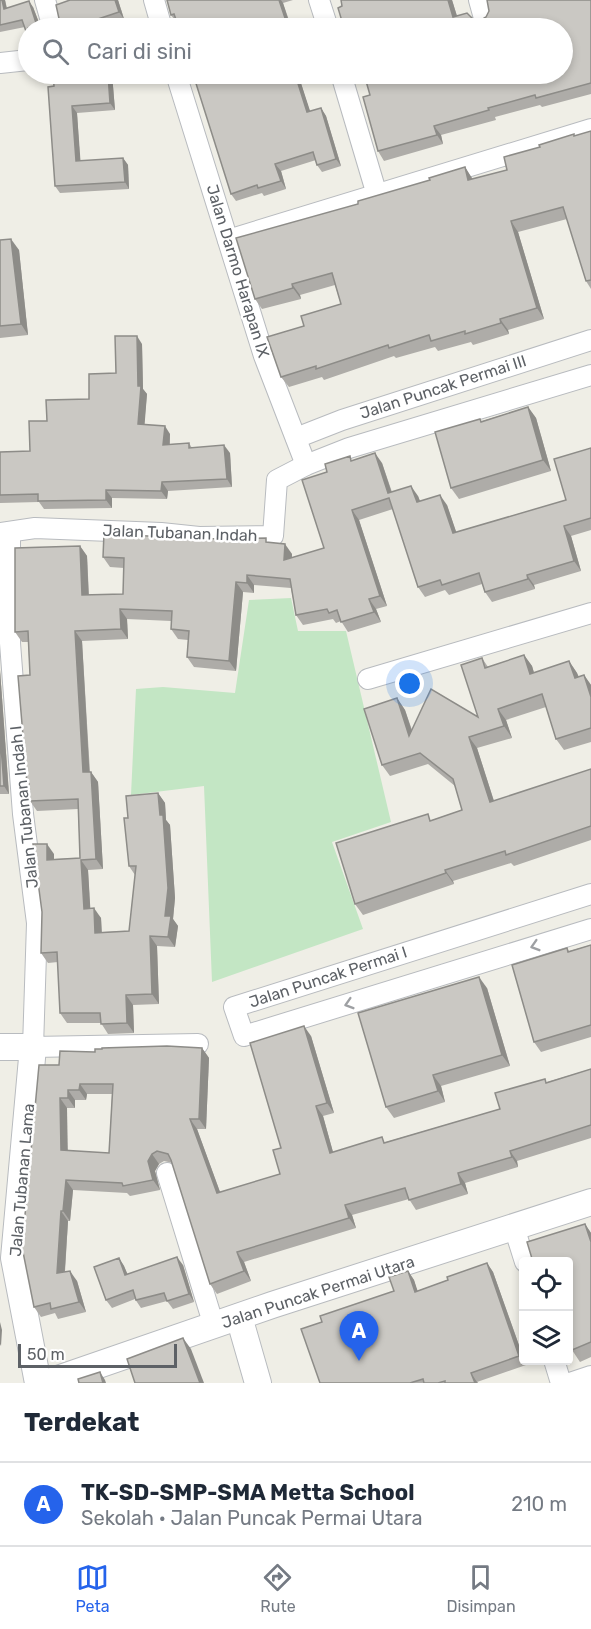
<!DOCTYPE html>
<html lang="id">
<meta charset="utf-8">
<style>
:root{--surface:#fff;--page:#f6f6f7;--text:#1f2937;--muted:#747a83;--line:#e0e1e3;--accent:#2563eb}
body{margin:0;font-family:Rubik,sans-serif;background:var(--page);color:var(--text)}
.controls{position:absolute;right:18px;bottom:18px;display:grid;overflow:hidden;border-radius:6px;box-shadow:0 3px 9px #0003}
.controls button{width:54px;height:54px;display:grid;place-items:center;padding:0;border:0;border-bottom:2px solid var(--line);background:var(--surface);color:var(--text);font:30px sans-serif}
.scale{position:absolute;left:18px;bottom:15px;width:159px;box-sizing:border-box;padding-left:6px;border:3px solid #5d6166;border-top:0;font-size:16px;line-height:21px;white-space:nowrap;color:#5d6166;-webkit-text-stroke:4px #fff;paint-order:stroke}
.you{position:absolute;left:410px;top:684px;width:21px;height:21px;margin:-15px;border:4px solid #fff;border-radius:50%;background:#1a73e8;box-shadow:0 0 0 9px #1a73e833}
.badge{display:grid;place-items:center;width:39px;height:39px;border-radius:50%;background:var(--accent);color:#fff;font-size:20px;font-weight:700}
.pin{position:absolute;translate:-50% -50px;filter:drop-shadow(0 2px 3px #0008)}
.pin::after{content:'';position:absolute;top:32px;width:21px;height:18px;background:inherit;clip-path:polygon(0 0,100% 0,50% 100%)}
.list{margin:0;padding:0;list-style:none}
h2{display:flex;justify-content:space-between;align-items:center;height:78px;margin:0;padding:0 24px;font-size:26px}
h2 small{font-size:20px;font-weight:400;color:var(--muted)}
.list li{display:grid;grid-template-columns:39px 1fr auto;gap:18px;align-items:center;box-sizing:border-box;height:84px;padding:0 24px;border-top:2px solid var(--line)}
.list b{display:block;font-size:22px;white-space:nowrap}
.list p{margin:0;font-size:20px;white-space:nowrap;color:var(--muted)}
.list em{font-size:20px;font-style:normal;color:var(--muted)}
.icon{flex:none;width:33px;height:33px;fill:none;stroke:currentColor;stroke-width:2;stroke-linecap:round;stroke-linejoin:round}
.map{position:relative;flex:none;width:591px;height:1383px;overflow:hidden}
.search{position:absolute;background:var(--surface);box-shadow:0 3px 9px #0003;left:18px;right:18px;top:18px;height:66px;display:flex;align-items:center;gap:15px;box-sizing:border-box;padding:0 21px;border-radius:33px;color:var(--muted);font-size:22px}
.sheet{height:162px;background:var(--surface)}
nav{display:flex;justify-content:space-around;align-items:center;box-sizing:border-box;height:84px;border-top:2px solid var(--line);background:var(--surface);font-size:16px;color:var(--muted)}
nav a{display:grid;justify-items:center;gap:3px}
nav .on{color:var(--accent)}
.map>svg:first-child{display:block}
</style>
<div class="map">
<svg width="591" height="1383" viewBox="0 0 591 1383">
<rect width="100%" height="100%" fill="#efeee6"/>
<polygon fill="#c3e6c4" points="291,598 298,631 346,631 391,822 332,842 363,929 212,982 204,786 131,795 136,689 163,687 235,693 249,600"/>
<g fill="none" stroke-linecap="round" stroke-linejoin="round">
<defs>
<g id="minor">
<polyline points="45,0 53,28"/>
<polyline points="154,0 162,28"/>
<polyline points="319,0 328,28"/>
<polyline points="479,0 484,18"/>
<polyline points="0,63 28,60"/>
<polyline points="176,74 264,356 306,465"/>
<polyline points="341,74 377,195"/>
<polyline points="228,240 591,129"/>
<polyline points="296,438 342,420 591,340"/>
<polyline points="10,532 10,643 23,814 37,923 33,1047 198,1044"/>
<polyline points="0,533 35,528 161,533 199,537 273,536 277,480 306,465 349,448 591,375"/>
<polyline points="368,679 591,613"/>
<polyline points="591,894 234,1007 244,1036 591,929"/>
<polyline points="167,1173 214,1326"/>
<polyline points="514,1227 525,1262"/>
<polyline points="554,1360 561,1383"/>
<polyline points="570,1383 591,1376"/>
</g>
<g id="tertiary">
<polyline points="0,1047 33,1047 14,1258 38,1383"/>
<polyline points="239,1317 258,1383"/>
<polyline points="46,1383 272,1305 591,1202"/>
</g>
</defs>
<use href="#minor" stroke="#b8bbbf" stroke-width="22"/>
<use href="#tertiary" stroke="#b8bbbf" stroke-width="28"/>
<use href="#minor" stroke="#fff" stroke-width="20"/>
<use href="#tertiary" stroke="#fff" stroke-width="26"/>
</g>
<g fill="#aeaca8" fill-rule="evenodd">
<polygon points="0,0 5,0 7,8 33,7 41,28 28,28 25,27 0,32"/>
<polygon points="70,0 118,0 124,19 97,28 57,28"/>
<polygon points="167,0 293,0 283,3 291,26 177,23 171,15"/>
<polygon points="452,0 457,16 474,20 481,20 591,0 591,94 542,107 540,105 495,117 496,120 441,135 443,144 384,161 378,151 370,95 364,74 401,74 404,82 562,74 342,6"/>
<polygon points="112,74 115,110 77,113 80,161 123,158 128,165 129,189 60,193 55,186 54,86"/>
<polygon points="298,74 310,112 321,108 326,116 341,166 322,172 317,165 316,160 281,171 286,189 264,196 262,193 236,201 231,194"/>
<polygon points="591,131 591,289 586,281 567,219 518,232 544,319 508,330 509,334 473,345 471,342 438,351 435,347 396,358 394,356 324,380 322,377 289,387 281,377 304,326 341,304 335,285 300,295 301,299 262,309 255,299 358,204 430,180 465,167 472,179 507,170 540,147"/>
<polygon points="0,240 19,250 28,335 0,338"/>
<polygon points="142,344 143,389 147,394 144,425 170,434 170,444 189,443 192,448 230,453 232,487 168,491 167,499 112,498 112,508 44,509 39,502 0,503 0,452 30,451 47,421 89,399 116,373"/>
<polygon points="528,407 536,418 551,471 459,499 451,488 482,421"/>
<polygon points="591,448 591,530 571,536 581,571 534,585 535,589 492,602 485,592 482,584 449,595 445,590 425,597 418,587 393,509 359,520 387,606 376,609 381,622 348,632 341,621 336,623 333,619 303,625 296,615 291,588 254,585 254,593 243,592 236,671 194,667 187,657 188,640 178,639 171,629 171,621 127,619 128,639 82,641 90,772 91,772 98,782 103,869 88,870 90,908 101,918 102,932 129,931 135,875 129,866 128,818 158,793 165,803 166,820 170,825 175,898 173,919 178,926 175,947 157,946 159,1004 133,1005 134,1033 108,1034 101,1023 67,1023 60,1013 58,962 48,963 41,953 54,854 54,859 80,858 78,809 37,811 30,801 29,788 27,784 30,675 28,642 22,642 15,632 80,546 87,556 89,595 123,594 124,568 110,567 103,557 192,539 269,543 292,554 292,558 324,548 327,472 353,460 382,463 392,492 418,496 420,501 447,505 456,532 566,500"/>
<polygon points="524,655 532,666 534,673 569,661 577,673 579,677 584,675 591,685 591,742 564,750 556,739 546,707 506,720 512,738 477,748 494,801 591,769 591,840 514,866 511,863 453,881 454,884 363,915 355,904 432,820 462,810 455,786 428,764 390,776 382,765 397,698 405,710 412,730 478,717 482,658 488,667"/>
<polygon points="0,670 9,794 0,794"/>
<polygon points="591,945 591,1037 541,1052 534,1042 567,948 569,951"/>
<polygon points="487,988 510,1066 441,1086 445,1102 394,1118 386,1107"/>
<path d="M 311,1036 L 334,1113 L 323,1116 L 333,1152 L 386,1142 L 500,1109 L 547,1082 L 591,1069 L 591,1138 L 517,1161 L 518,1167 L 465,1183 L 468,1194 L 416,1210 L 409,1199 L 352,1215 L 356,1228 L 244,1262 L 251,1281 L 217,1294 L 210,1284 L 173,1163 L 164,1161 L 159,1164 L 155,1171 L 160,1190 L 130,1196 L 127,1193 L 73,1190 L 70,1221 L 68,1221 L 65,1272 L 77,1281 L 86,1312 L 58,1319 L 55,1313 L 41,1317 L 34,1307 L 59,1065 L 95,1052 L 202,1048 L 209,1058 L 206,1129 L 197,1129 L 220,1192 L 280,1174 L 281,1148 ZM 87,1094 L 112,1094 L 109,1153 L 67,1151 L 67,1108 L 75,1108 L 75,1100 L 86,1100 Z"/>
<polygon points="585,1224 591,1233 591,1357 580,1362 572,1350 568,1262"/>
<polygon points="119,1258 124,1266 127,1274 183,1265 194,1302 173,1309 167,1301 141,1308 135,1299 112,1308 106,1300"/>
<polygon points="487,1263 493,1272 526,1365 477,1382 478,1383 320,1383 322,1322 394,1291 408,1271 414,1280 417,1291 448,1280"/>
</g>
<g fill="#8d8c88">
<polygon points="2,0 5,0 8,16 4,9"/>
<polygon points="115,0 118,0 124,19 119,12"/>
<polygon points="279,0 281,0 283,3 291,28 288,27"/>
<polygon points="448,0 452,0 460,26 453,17"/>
<polygon points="29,1 33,7 41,28 39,28 37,26"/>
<polygon points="108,74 112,74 115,110 110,103"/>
<polygon points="295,74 298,74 313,120 307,112"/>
<polygon points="397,74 401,74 406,93 400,83"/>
<polygon points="72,106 77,113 81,168 76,161"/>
<polygon points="321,108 326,116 341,166 336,159"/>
<polygon points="434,126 441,135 443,144 437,135"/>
<polygon points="123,158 128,165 129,189 125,182"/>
<polygon points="275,164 281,171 286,189 281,181"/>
<polygon points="465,167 472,178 476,191 468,180"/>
<polygon points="511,221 518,232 544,319 537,308"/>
<polygon points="11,239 19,250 28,335 21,324"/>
<polygon points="292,284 300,295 301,299 293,288"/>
<polygon points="500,319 508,330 509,334 501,323"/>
<polygon points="137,336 142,344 143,389 147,394 144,432 138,424"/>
<polygon points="528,407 536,418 551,471 543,460"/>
<polygon points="165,426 170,434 169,453 163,445"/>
<polygon points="224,445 230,453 232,487 227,479"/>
<polygon points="375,453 382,463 395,503 388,493"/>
<polygon points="162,482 168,491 167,499 161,491"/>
<polygon points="411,486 418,496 424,512 417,502"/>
<polygon points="106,490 112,498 112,508 106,500"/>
<polygon points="440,495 447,505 460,543 453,533"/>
<polygon points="352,510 359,520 387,606 380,596"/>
<polygon points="564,526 571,536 581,571 574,561"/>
<polygon points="285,544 292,554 291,570 284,560"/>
<polygon points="80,546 87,556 89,605 82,595"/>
<polygon points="247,575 254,585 254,593 247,583"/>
<polygon points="527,575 534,585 535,589 528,579"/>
<polygon points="236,582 243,592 236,671 229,661"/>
<polygon points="369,599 376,609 381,622 374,612"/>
<polygon points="120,609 127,619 128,639 121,629"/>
<polygon points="75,631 82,641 90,782 83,772"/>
<polygon points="524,655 532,666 538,686 530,674"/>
<polygon points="569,661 577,673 583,689 575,678"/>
<polygon points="0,670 9,794 4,786 0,733"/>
<polygon points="584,675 591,685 591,697"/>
<polygon points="397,698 405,710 417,747 409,736"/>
<polygon points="498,709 506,720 512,738 504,726"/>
<polygon points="469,737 477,748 498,814 490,802"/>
<polygon points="91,772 98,782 103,869 96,859"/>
<polygon points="158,793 165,803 166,820 170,825 175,898 173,919 178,926 175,947 168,937 165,916"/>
<polygon points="47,844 54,854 54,870 47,860"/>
<polygon points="81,860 88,870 91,919 84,909"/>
<polygon points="445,870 453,881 454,884 446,873"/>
<polygon points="94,908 101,918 102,943 95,933"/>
<polygon points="150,936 157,946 159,1004 152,994"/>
<polygon points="479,977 487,988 510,1066 502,1055"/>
<polygon points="126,995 133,1005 134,1033 127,1023"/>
<polygon points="304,1026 311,1036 334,1113 327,1103"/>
<polygon points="202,1048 209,1058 206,1129 199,1119"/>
<polygon points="433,1075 441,1086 445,1102 438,1091"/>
<polygon points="80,1084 87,1094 86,1100 79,1090"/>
<polygon points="68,1090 75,1100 75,1108 68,1098"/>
<polygon points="60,1098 67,1108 68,1160 61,1150"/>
<polygon points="316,1106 323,1116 336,1163 330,1153"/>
<polygon points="190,1119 197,1129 224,1203 217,1193"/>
<polygon points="510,1151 517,1161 518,1167 512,1157"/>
<polygon points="152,1154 159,1164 155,1171 160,1190 153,1180 148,1161"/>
<polygon points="458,1173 465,1183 468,1194 461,1184"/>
<polygon points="66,1180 73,1190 70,1221 63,1211"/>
<polygon points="345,1205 352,1215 356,1228 349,1218"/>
<polygon points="61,1211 68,1221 64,1283 57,1273"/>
<polygon points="585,1224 591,1233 591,1243"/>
<polygon points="237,1252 244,1262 251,1281 244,1271"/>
<polygon points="177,1257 183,1265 194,1302 189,1294"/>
<polygon points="119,1258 124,1266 131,1282 125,1275"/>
<polygon points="487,1263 493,1272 526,1365 519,1356"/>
<polygon points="70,1271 77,1281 86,1312 79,1302"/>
<polygon points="408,1271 414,1280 421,1301 415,1292"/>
<polygon points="0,1322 2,1330 1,1346 0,1344"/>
<polygon points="183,1338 191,1349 204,1383 200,1383"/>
<polygon points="100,1372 105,1380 106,1383 103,1383"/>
<polygon points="471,1373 477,1382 478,1383 475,1383"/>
</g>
<g fill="#cac8c3" stroke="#8d8c88" stroke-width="1.5" fill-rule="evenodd">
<polygon points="0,0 2,0 4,9 29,1 37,26 39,28 28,28 28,37 22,20 0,25"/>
<polygon points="70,0 115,0 119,12 92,21 95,28 57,28 60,23 56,5"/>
<polygon points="167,0 279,0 288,27 291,26 291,28 179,28 174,14 171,15"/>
<polygon points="341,0 448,0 453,17 467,13 474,20 481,20 486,17 489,11 487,0 591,0 591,83 536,98 535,95 488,108 489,110 434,126 437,135 378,151 363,97 370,95 364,74 397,74 400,83 432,75 432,74 562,74 562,28 344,28 338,8 342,6"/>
<polygon points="53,74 108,74 110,103 72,106 76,161 123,158 125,182 55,186 48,87 54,86"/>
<polygon points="193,74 295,74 307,112 321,108 336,159 317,165 313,152 275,164 281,181 258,188 257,185 231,194"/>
<polygon points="591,131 591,280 586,281 563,207 511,221 537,308 500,319 501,323 465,334 465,331 431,341 429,335 389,348 388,345 316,369 316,366 281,377 267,337 304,326 301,316 341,304 332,273 292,284 293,288 255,299 236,238 358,204 358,201 430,180 429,178 465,167 468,180 507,170 504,157 540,147 539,145 574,134 574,136"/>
<polygon points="11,239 21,324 0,326 0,240"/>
<polygon points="115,336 137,336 138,386 141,386 138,424 165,426 163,445 189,443 189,448 224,445 227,479 162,482 161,491 106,490 106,500 38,501 38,494 0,495 0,452 30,451 29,421 47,421 46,400 89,399 89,374 116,373"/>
<polygon points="528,407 543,460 451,488 435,432 480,419 481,422"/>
<polygon points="591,448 591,518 564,526 574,561 527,575 528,579 485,592 479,573 442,585 440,580 418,587 389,498 352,510 380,596 369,599 374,612 341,622 337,610 329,613 327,609 296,615 290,579 247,575 247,583 236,582 229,661 187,657 189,631 171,629 172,611 120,609 121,629 75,631 83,772 91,772 96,859 81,860 84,909 94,908 95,933 129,931 136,866 129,866 124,818 128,818 126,796 158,793 160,815 163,815 168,888 165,916 171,916 168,937 150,936 152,994 126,995 127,1023 101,1024 100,1013 60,1013 57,952 41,953 42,912 33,844 47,844 47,860 80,858 78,799 30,801 29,784 27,784 18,676 30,675 28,631 15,632 15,548 80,546 82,595 123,594 124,558 103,557 104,533 192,539 266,538 266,542 285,544 284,560 324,548 302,480 327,472 325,464 350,456 351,461 375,453 388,493 411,486 417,502 440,495 453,533 566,500 554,459"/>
<polygon points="524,655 530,674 569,661 575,678 584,675 591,697 591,728 556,739 542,694 498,709 504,726 469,737 490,802 591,769 591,826 506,855 505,851 445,870 446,873 355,904 336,843 428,814 430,821 462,810 453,779 420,753 382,765 364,709 397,698 409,736 431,689 478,717 461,665 482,658 485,668"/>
<polygon points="0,733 4,786 0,786"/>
<polygon points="591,945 591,1025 534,1042 512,965 567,948 568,952"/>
<polygon points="479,977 502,1055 433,1075 438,1091 386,1107 358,1013"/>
<path d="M 304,1026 L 327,1103 L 316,1106 L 330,1153 L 382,1137 L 384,1143 L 500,1109 L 495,1093 L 545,1079 L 546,1083 L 591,1069 L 591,1125 L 510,1151 L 512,1157 L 458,1173 L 461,1184 L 409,1200 L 405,1188 L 345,1205 L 349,1218 L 237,1252 L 244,1271 L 210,1284 L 171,1160 L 168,1154 L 157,1151 L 152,1154 L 148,1161 L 153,1180 L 123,1186 L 122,1183 L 66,1180 L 63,1211 L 61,1211 L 57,1273 L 70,1271 L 79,1302 L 51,1309 L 50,1303 L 34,1307 L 22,1247 L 39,1065 L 59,1065 L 60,1051 L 95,1052 L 95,1049 L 102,1049 L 102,1048 L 167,1046 L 202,1048 L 199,1119 L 190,1119 L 217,1193 L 280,1174 L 273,1150 L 281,1148 L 250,1043 ZM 80,1084 L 113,1084 L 109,1153 L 61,1150 L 60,1098 L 68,1098 L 68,1090 L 79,1090 Z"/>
<polygon points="585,1224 591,1242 591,1342 572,1350 568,1340 568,1262 533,1262 527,1242"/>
<polygon points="177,1257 189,1294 167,1301 164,1293 136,1300 133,1290 106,1300 94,1267 119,1258 125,1275"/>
<polygon points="487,1263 519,1356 471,1373 475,1383 445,1383 445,1381 438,1383 424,1383 423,1379 410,1383 320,1383 301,1329 322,1322 320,1316 394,1291 389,1277 408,1271 415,1292 448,1280 447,1277"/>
<polygon points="183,1338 200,1383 135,1383 127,1359"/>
<polygon points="100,1372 103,1383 79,1383 78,1379"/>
</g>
<defs><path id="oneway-chevron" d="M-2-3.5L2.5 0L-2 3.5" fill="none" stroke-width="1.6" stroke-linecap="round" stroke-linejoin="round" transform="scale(1.5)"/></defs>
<g stroke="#9ea0a3">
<use href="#oneway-chevron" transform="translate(535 946) rotate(163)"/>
<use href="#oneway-chevron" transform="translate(349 1004) rotate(163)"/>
</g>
<g text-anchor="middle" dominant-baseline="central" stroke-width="5" stroke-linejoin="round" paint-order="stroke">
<g font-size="16" fill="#5d6166" stroke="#fff">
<text transform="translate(238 271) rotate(73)">Jalan Darmo Harapan IX</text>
<text transform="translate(443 387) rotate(-18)">Jalan Puncak Permai III</text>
<text transform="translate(180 533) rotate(2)">Jalan Tubanan Indah</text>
<text transform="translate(24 807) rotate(-96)">Jalan Tubanan Indah I</text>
<text transform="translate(328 977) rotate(-18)">Jalan Puncak Permai I</text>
<text transform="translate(22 1180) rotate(-85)">Jalan Tubanan Lama</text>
<text transform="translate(318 1292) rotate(-18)">Jalan Puncak Permai Utara</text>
</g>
</g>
</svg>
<div class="controls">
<button><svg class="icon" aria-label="locate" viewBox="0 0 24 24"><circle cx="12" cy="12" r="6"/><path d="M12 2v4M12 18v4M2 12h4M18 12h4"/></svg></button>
<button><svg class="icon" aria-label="layers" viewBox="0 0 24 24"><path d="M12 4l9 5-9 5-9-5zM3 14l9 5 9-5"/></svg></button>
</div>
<div class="scale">50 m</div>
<div class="you"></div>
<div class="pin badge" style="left:359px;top:1361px">A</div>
<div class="search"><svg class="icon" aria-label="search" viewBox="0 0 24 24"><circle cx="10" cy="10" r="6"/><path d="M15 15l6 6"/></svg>Cari di sini</div>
</div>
<section class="sheet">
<h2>Terdekat<small></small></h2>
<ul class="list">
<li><span class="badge">A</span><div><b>TK-SD-SMP-SMA Metta School</b><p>Sekolah · Jalan Puncak Permai Utara</p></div><em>210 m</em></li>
</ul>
</section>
<nav>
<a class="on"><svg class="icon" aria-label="map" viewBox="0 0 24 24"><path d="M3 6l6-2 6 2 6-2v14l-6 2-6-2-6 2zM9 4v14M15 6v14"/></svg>Peta</a>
<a><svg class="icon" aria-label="directions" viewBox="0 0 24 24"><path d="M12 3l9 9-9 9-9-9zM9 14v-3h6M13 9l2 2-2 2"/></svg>Rute</a>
<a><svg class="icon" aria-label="saved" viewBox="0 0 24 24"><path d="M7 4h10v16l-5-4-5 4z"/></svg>Disimpan</a>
</nav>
